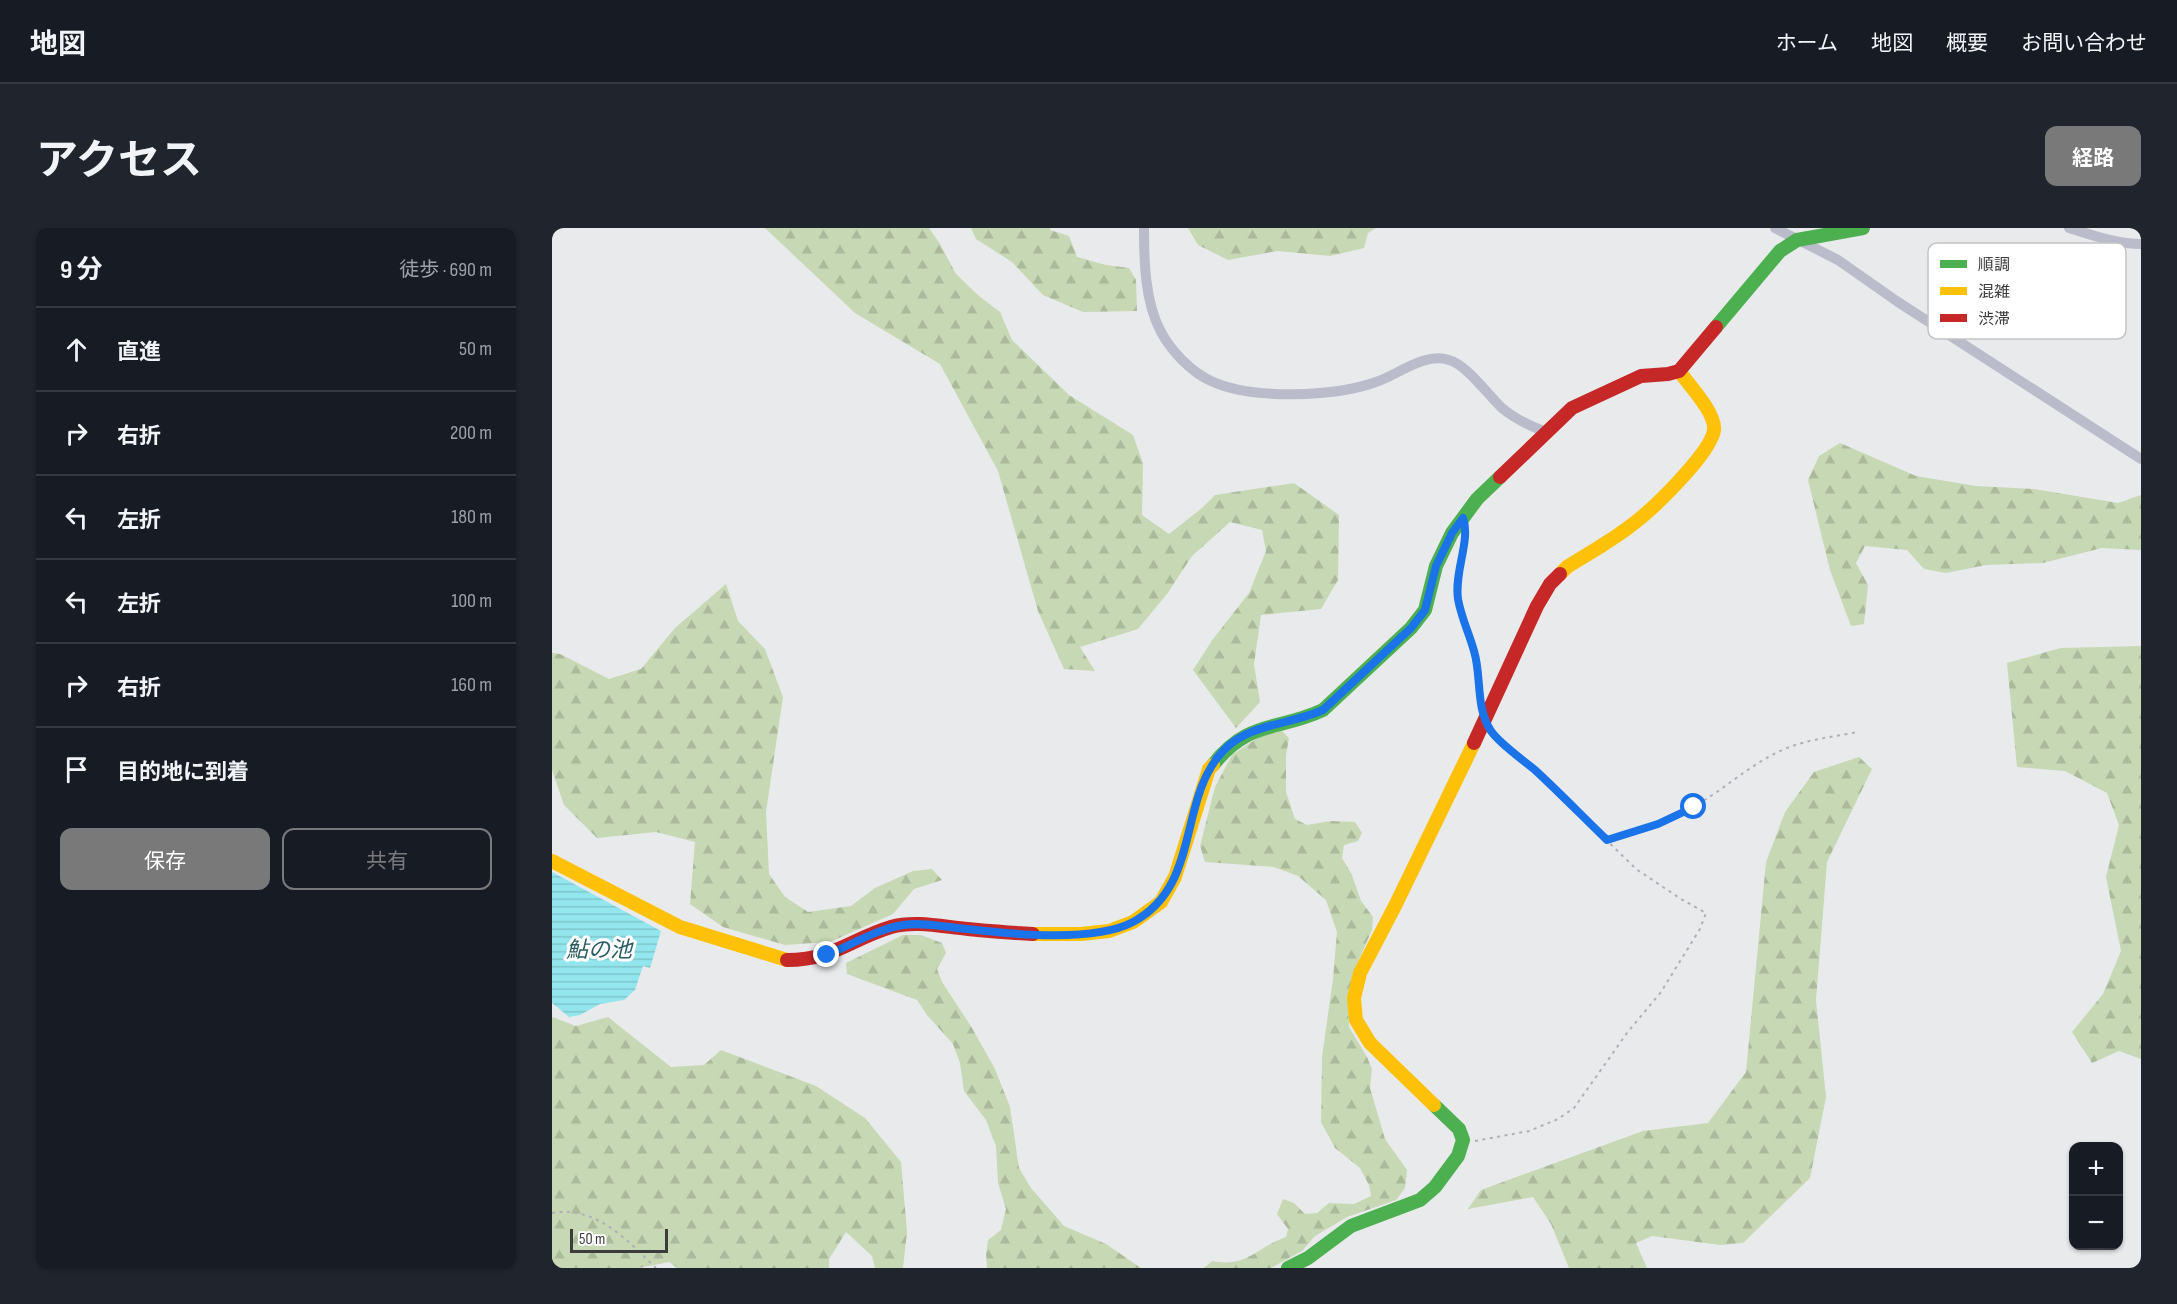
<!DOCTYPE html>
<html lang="ja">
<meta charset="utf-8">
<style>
:root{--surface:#171b24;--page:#20242c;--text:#f1f3f6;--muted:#9ea1a6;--line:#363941;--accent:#79797a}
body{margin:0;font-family:"Sofia Sans Condensed","Noto Sans JP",sans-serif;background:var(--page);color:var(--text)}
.controls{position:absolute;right:18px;bottom:18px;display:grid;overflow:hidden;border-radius:12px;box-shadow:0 2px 4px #0004}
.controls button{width:54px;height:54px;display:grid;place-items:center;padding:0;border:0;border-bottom:2px solid var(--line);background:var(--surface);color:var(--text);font:30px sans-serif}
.scale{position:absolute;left:18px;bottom:15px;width:98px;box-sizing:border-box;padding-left:6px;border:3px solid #3c3c3d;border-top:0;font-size:16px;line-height:21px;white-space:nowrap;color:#3c3c3d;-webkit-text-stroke:4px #fff;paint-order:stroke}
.stop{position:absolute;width:18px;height:18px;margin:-14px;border:4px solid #1a73e8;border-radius:50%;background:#fff}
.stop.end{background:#1a73e8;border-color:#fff;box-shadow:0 2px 6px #0008}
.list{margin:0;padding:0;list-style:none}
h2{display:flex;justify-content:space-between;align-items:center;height:78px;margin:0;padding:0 24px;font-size:26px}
h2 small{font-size:20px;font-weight:400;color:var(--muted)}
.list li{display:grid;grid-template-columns:39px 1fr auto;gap:18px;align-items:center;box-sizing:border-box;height:84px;padding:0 24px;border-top:2px solid var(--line)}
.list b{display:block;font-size:22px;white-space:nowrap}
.list em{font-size:20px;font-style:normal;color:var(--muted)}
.actions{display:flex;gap:12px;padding:18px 24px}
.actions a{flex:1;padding:14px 0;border:2px solid var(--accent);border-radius:12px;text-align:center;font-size:21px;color:var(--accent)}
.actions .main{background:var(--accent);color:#fff}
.icon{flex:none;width:33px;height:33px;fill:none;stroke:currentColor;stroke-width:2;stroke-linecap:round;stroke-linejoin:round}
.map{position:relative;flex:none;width:1589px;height:1040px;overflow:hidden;border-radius:12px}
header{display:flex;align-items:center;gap:36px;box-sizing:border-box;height:84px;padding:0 30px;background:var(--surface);border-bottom:2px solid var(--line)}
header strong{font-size:28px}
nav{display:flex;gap:33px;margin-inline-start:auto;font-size:21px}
.intro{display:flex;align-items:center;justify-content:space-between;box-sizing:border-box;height:144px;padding:0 36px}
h1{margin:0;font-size:42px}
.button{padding:15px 27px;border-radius:12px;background:var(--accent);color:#fff;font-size:21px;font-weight:700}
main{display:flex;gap:36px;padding:0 36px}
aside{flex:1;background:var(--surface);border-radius:12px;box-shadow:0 2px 4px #0004}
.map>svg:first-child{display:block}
</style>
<header>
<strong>地図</strong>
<nav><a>ホーム</a><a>地図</a><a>概要</a><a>お問い合わせ</a></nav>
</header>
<div class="intro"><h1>アクセス</h1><a class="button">経路</a></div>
<main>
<aside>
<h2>9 分<small>徒歩 · 690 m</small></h2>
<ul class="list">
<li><svg class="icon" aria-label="ahead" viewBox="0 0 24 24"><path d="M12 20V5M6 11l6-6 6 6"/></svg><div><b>直進</b></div><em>50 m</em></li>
<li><svg class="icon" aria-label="right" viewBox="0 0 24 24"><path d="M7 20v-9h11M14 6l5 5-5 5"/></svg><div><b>右折</b></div><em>200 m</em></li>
<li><svg class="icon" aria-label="left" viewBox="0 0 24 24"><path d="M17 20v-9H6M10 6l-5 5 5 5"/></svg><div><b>左折</b></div><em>180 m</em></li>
<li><svg class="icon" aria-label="left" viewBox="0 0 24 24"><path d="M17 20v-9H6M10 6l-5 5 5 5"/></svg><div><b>左折</b></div><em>100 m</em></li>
<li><svg class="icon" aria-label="right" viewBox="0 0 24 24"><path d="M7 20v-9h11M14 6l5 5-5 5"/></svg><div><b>右折</b></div><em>160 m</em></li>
<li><svg class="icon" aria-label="arrive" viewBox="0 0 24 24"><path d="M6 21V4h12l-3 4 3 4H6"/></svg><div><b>目的地に到着</b></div></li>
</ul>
<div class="actions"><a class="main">保存</a><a>共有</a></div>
</aside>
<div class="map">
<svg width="1589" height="1040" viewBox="0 0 1589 1040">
<defs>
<pattern id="forest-firs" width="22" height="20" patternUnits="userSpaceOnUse" patternTransform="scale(1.5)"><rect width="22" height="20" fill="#c7d8b4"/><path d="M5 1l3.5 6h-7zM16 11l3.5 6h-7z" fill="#acba9c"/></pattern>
<pattern id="water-rules" width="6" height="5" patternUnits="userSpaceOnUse" patternTransform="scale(1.5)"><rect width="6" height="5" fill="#93e6ee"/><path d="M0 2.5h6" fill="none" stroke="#80c6cd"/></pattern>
</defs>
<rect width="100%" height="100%" fill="#e9eaeb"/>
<g fill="url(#forest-firs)">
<polygon points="213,0 377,0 388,16 404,46 427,68 448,84 460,112 517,167 581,207 591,235 590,287 617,306 650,280 663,267 742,255 787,287 786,352 769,381 709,387 702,436 708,474 684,500 641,442 661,411 697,365 714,323 710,302 678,294 640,328 615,366 586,401 528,419 543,443 512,441 486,383 446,243 388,136 303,85"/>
<polygon points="419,0 498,0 498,2 517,8 525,29 554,37 577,40 584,52 585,83 531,84 491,67 460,34 424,11"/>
<polygon points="636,0 824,0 816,5 812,20 778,28 725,23 676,32 646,17"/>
<polygon points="1288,215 1364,248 1424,258 1482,261 1566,275 1589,267 1589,322 1550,320 1491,335 1434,337 1394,345 1372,341 1355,322 1313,318 1304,335 1316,357 1312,396 1299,398 1278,342 1256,252 1267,228"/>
<polygon points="174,356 186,393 213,421 231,469 214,584 217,646 233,669 256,684 299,678 323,660 361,643 380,641 390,652 362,661 341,686 278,714 233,717 171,699 138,676 143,614 104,604 45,610 12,577 0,542 0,425 8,426 57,451 89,441 123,400"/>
<polygon points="1589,418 1589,831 1567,823 1540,835 1520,804 1551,766 1569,723 1554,649 1567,597 1555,565 1513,543 1465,539 1455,435 1509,420"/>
<path d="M 730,503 L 737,510 L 734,527 L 734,564 L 743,591 L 755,597 L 779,593 L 803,594 L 810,605 L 806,613 L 792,617 L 790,630 L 800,647 L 809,673 L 821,689 L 820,702 L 804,738 L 796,766 L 797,799 L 815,829 L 820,841 L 818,860 L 833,911 L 855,942 L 853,960 L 844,972 L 795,989 L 763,1008 L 750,1023 L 719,1040 L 652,1040 L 660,1033 C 695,1040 705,1019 734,1009 L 736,1001 L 725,986 L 731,971 L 742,975 L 753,986 L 765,985 L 777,975 L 802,976 L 819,968 L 817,957 L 808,940 L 783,920 L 769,894 L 770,829 L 781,751 L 785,704 L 774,672 L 746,648 L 722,639 L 653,634 L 648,618 L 663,559 L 680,527 L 707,509 Z"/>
<polygon points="1307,529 1320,541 1275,634 1264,772 1274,869 1258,950 1191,1015 1168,1017 1100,1008 1084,1015 1095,1040 1017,1040 999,996 981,969 916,981 929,962 1091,903 1156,895 1194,844 1214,634 1233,584 1262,544"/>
<polygon points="351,707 369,707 390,715 394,725 385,741 390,754 420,800 443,841 458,879 467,940 479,960 512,998 554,1016 589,1040 435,1040 434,1026 436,1012 449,1002 454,981 446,955 444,918 434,892 412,863 408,835 401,816 375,787 365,772 295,746 294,735"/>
<polygon points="0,789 24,798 56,789 119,839 152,837 169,822 264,858 313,890 349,934 355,1004 351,1040 323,1040 320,1028 294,1004 277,1031 277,1040 125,1040 117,1034 87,1040 0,1040"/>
</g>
<polygon fill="url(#water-rules)" points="0,644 109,703 98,740 91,738 83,762 72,772 48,776 28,787 17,789 0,775"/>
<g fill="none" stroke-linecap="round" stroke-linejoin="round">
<g stroke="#aeafb9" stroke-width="2" stroke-dasharray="3 4.5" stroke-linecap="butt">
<polyline points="911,317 905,352 906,369 911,393 923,425 928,467"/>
<path d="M 1055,612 C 1084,601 1114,595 1141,579 C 1170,563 1195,539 1226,524 C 1250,512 1280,509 1306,504"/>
<polyline points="923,913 977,903 1006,891 1022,880 1075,805 1109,764 1148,701 1154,685 1129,671 1084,641 994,553 942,506"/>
<path d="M 0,985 C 44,977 76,1013 104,1040"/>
</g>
<g stroke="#babbcb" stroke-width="10">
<path d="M 592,0 C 592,33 593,73 608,102 C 618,122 639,144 659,153 C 700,172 782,169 824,154 C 846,147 872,124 897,132 C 915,137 936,167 950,180 C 963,191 978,198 994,204"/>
<polyline points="1223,0 1286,32 1346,74 1589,231"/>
<path d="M 1517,0 C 1540,7 1565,16 1589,16"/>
</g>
<g stroke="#4caf50" stroke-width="14">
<polyline points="1164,99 1228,23 1245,12 1311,0"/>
<path d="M 661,537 C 696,492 726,503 771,482 L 859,400 L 873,382 L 884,338 L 900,305 L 925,271 L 948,249"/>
<polyline points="736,1040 756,1030 799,998 868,972 883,959 906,928 911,912 907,901 882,877"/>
</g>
<g stroke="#ffc107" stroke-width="14">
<path d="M 1008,346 L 1015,339 C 1037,325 1061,312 1081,296 C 1101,281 1159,225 1162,202 C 1164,185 1137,157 1127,143"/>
<polyline points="0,633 128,699 235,732"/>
<polyline points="481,706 529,706 557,703 581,694 609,674 623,649 657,541 661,537"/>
<polyline points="882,877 818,815 804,792 802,770 808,745 844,676 922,515"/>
</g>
<g stroke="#c62828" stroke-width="14">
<polyline points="948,249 1020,180 1089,148 1116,146 1127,143 1164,99"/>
<polyline points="922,515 985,378 998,356 1008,346"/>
<path d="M 235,732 C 281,732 299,711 339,699 C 363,692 392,699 416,701 C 438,703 459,705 481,706"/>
</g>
</g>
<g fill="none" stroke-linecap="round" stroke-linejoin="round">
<path stroke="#1a73e8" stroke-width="8" d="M 275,727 C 299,717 325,701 351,697 C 372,694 394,699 415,701 C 459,706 541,715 581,694 C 650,657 625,572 671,523 C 697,495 738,497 771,482 L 859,400 L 873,382 L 884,338 L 900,305 L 911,290 C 919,312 902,344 906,371 C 909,389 917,405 922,423 C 930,449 923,479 939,503 C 948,516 970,531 983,542 C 1008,565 1031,589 1055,612 L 1106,596 L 1142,579"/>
</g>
<g text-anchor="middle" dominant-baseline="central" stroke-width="6" stroke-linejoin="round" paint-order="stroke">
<g font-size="22" font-style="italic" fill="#2a5d61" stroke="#fff">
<text x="47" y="722">鮎の池</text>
</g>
</g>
<rect x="1376" y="15" width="198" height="96" rx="9" fill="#fff" stroke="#c4c4c5" stroke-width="1.5"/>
<rect x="1388" y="32" width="27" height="8" fill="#4caf50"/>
<rect x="1388" y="59" width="27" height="8" fill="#ffc107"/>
<rect x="1388" y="86" width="27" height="8" fill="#c62828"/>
<g font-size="16" fill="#3c3c3d">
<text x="1426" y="42">順調</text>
<text x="1426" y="69">混雑</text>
<text x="1426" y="96">渋滞</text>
</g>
</svg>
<div class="controls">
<button>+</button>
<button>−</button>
</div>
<div class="scale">50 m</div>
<div class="stop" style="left:1142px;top:579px"></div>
<div class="stop end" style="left:275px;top:727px"></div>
</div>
</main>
